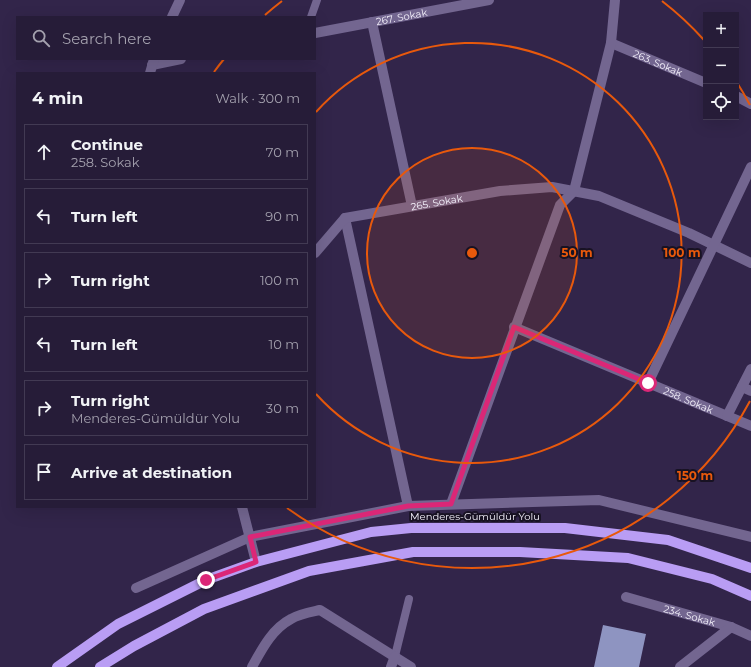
<!DOCTYPE html>
<meta charset="utf-8">
<style>
:root{--surface:#261c38;--page:#2e2540;--text:#f1f3f6;--muted:#a4a1ae;--line:#423a53}
body{margin:0;font-family:Montserrat,sans-serif;background:var(--page);color:var(--text)}
.controls{position:absolute;right:12px;top:12px;display:grid;overflow:hidden;border-radius:0px;box-shadow:0 4px 16px #0002}
.controls button{width:36px;height:36px;display:grid;place-items:center;padding:0;border:0;border-bottom:1px solid var(--line);background:var(--surface);color:var(--text);font:20px sans-serif}
.stop{position:absolute;width:12px;height:12px;margin:-9px;border:3px solid #db2777;border-radius:50%;background:#fff}
.stop.end{background:#db2777;border-color:#fff;box-shadow:0 1px 4px #0008}
.list{margin:0;padding:0;list-style:none}
h2{display:flex;justify-content:space-between;align-items:center;height:52px;margin:0;padding:0 16px;font-size:17px}
h2 small{font-size:13px;font-weight:400;color:var(--muted)}
.list li{display:grid;grid-template-columns:26px 1fr auto;gap:12px;align-items:center;box-sizing:border-box;height:56px;margin:0 8px 8px;padding:0 8px;border:1px solid var(--line);border-radius:0px}
.list b{display:block;font-size:15px;white-space:nowrap}
.list p{margin:0;font-size:13px;white-space:nowrap;color:var(--muted)}
.list em{font-size:13px;font-style:normal;color:var(--muted)}
.icon{flex:none;width:22px;height:22px;fill:none;stroke:currentColor;stroke-width:2;stroke-linecap:round;stroke-linejoin:round}
.map{position:relative;flex:none;width:751px;height:667px;overflow:hidden}
.search{position:absolute;background:var(--surface);box-shadow:0 4px 16px #0002;left:16px;top:16px;width:300px;height:44px;display:flex;align-items:center;gap:10px;box-sizing:border-box;padding:0 14px;border-radius:0px;color:var(--muted);font-size:15px}
.panel{position:absolute;background:var(--surface);box-shadow:0 4px 16px #0002;left:16px;top:72px;width:300px;height:436px;border-radius:0px}
.map>svg:first-child{display:block}
</style>
<div class="map">
<svg width="751" height="667" viewBox="0 0 751 667">
<rect width="100%" height="100%" fill="#32254a"/>
<polygon fill="#8e94c1" points="603,625 646,634 639,667 594,667"/>
<g fill="none" stroke-linecap="round" stroke-linejoin="round">
<g stroke="#736690" stroke-width="8">
<polyline points="311,17 317,0"/>
<polyline points="395,656 409,599"/>
</g>
<g stroke="#736690" stroke-width="10">
<polyline points="372,22 412,206"/>
<path id="s1" d="M 315,33 L 489,0"/>
<path id="s2" d="M 611,43 L 706,83"/>
<polyline points="152,65 181,59"/>
<polyline points="736,96 751,104"/>
<polyline points="345,218 408,506"/>
<path id="s3" d="M 315,253 L 345,218 L 500,191 L 552,187 L 599,196 L 689,233 L 751,263"/>
<path id="s4" d="M 514,327 L 751,426"/>
<polyline points="648,383 751,167"/>
<polyline points="742,387 751,391"/>
<polyline points="727,416 751,369"/>
<polyline points="451,504 560,205 574,191 611,43 615,0"/>
<polyline points="242,507 256,562"/>
<path id="s5" d="M 626,597 L 731,627 L 751,636"/>
<path d="M 252,667 C 262,649 272,629 291,619 C 299,614 311,612 320,610 L 411,667"/>
<polyline points="391,667 395,656"/>
<polyline points="680,667 731,627"/>
</g>
<g stroke="#736690" stroke-width="10">
<polyline points="172,17 180,0"/>
<polyline points="150,73 154,59"/>
<polyline points="136,588 250,537 408,506 599,500 751,537"/>
</g>
<g stroke="#b99df4" stroke-width="10">
<polyline points="57,667 118,624 206,580 256,562 371,532 411,528 565,528 668,540 751,568"/>
<polyline points="100,667 134,646 204,609 309,571 413,552 520,552 628,558 712,579 751,596"/>
</g>
</g>
<g fill="none" stroke-linecap="round" stroke-linejoin="round">
<polyline stroke="#db2777" stroke-width="5" points="206,580 256,562 250,537 408,506 451,504 514,327 648,383"/>
</g>
<circle cx="472" cy="253" r="105" fill="#e8590c" fill-opacity=".12"/>
<g fill="none" stroke="#e8590c" stroke-width="2">
<circle cx="472" cy="253" r="105"/>
<path d="M316 112A210 210 0 1 1 316 394"/>
<path d="M750 401A315 315 0 0 1 287 508M214 72A315 315 0 0 1 224 59M265 15A315 315 0 0 1 282 1M662 1A315 315 0 0 1 704 40M736 81A315 315 0 0 1 750 105"/>
</g>
<g text-anchor="middle" dominant-baseline="central" stroke-width="4" stroke-linejoin="round" paint-order="stroke">
<g font-size="10" fill="#f4f1fb" stroke="#181223">
<text stroke="none"><textPath href="#s1" startOffset="88">267. Sokak</textPath></text>
<text stroke="none"><textPath href="#s2" startOffset="51">263. Sokak</textPath></text>
<text stroke="none"><textPath href="#s3" startOffset="139">265. Sokak</textPath></text>
<text stroke="none"><textPath href="#s4" startOffset="189">258. Sokak</textPath></text>
<text x="475" y="516">Menderes-Gümüldür Yolu</text>
<text stroke="none"><textPath href="#s5" startOffset="66">234. Sokak</textPath></text>
</g>
</g>
<circle cx="472" cy="253" r="6" fill="#e8590c" stroke="#181223" stroke-width="2"/>
<g font-size="12" text-anchor="middle" font-weight="bold" fill="#e8590c" stroke="#181223" stroke-width="4" stroke-linejoin="round" paint-order="stroke">
<text x="577" y="257">50 m</text>
<text x="682" y="257">100 m</text>
<text x="695" y="480">150 m</text>
</g>
</svg>
<div class="controls">
<button>+</button>
<button>−</button>
<button><svg class="icon" aria-label="locate" viewBox="0 0 24 24"><circle cx="12" cy="12" r="6"/><path d="M12 2v4M12 18v4M2 12h4M18 12h4"/></svg></button>
</div>
<div class="stop" style="left:648px;top:383px"></div>
<div class="stop end" style="left:206px;top:580px"></div>
<div class="search"><svg class="icon" aria-label="search" viewBox="0 0 24 24"><circle cx="10" cy="10" r="6"/><path d="M15 15l6 6"/></svg>Search here</div>
<section class="panel">
<h2>4 min<small>Walk · 300 m</small></h2>
<ul class="list">
<li><svg class="icon" aria-label="ahead" viewBox="0 0 24 24"><path d="M12 20V5M6 11l6-6 6 6"/></svg><div><b>Continue</b><p>258. Sokak</p></div><em>70 m</em></li>
<li><svg class="icon" aria-label="left" viewBox="0 0 24 24"><path d="M17 20v-9H6M10 6l-5 5 5 5"/></svg><div><b>Turn left</b></div><em>90 m</em></li>
<li><svg class="icon" aria-label="right" viewBox="0 0 24 24"><path d="M7 20v-9h11M14 6l5 5-5 5"/></svg><div><b>Turn right</b></div><em>100 m</em></li>
<li><svg class="icon" aria-label="left" viewBox="0 0 24 24"><path d="M17 20v-9H6M10 6l-5 5 5 5"/></svg><div><b>Turn left</b></div><em>10 m</em></li>
<li><svg class="icon" aria-label="right" viewBox="0 0 24 24"><path d="M7 20v-9h11M14 6l5 5-5 5"/></svg><div><b>Turn right</b><p>Menderes-Gümüldür Yolu</p></div><em>30 m</em></li>
<li><svg class="icon" aria-label="arrive" viewBox="0 0 24 24"><path d="M6 21V4h12l-3 4 3 4H6"/></svg><div><b>Arrive at destination</b></div></li>
</ul>
</section>
</div>
